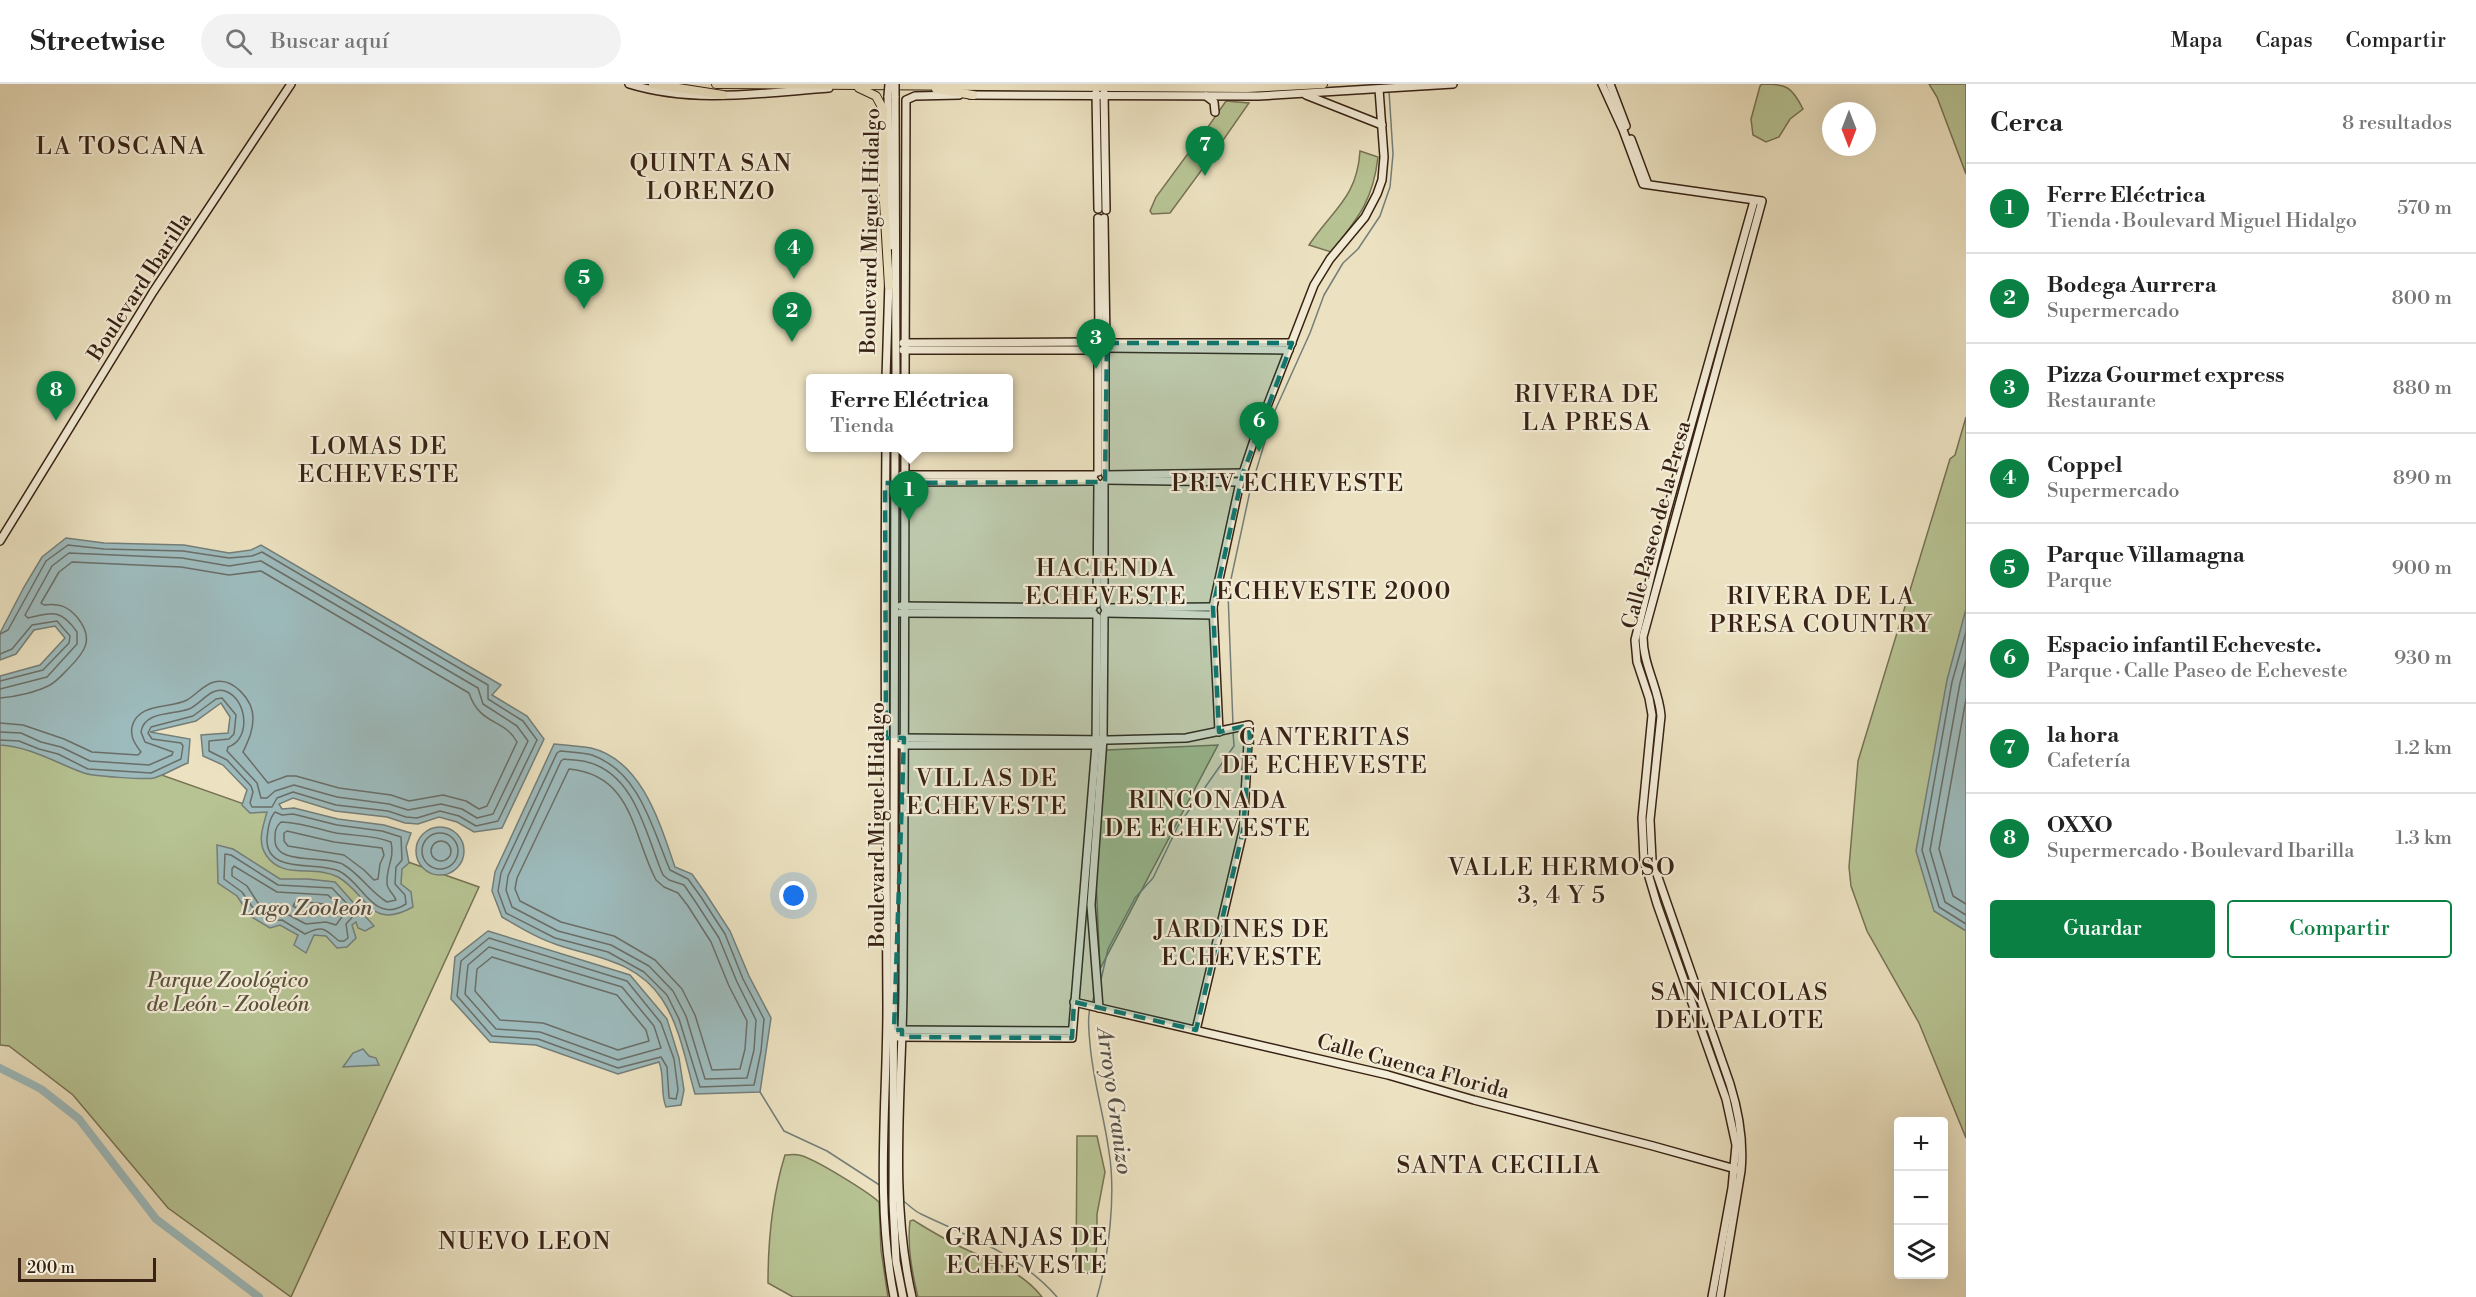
<!DOCTYPE html>
<html lang="es">
<meta charset="utf-8">
<style>
:root{--surface:#fff;--page:#f2f2f2;--text:#222;--muted:#767676;--line:#e0e0e0;--accent:#0b8043}
body{margin:0;font-family:"Libre Bodoni",serif;background:var(--page);color:var(--text)}
.controls{position:absolute;right:18px;bottom:18px;display:grid;overflow:hidden;border-radius:6px;box-shadow:0 6px 24px #0002}
.controls button{width:54px;height:54px;display:grid;place-items:center;padding:0;border:0;border-bottom:2px solid var(--line);background:var(--surface);color:var(--text);font:30px sans-serif}
.compass{position:absolute;left:1822px;top:18px;width:54px;height:54px;border-radius:50%;background:var(--surface);box-shadow:0 6px 24px #0002;rotate:180deg}
.scale{position:absolute;left:18px;bottom:15px;width:138px;box-sizing:border-box;padding-left:6px;border:3px solid #372214;border-top:0;font-size:16px;line-height:21px;white-space:nowrap;color:#372214;-webkit-text-stroke:4px #f3ecd7;paint-order:stroke}
.you{position:absolute;left:794px;top:812px;width:21px;height:21px;margin:-15px;border:4px solid #fff;border-radius:50%;background:#1a73e8;box-shadow:0 0 0 9px #1a73e833}
.badge{display:grid;place-items:center;width:39px;height:39px;border-radius:50%;background:var(--accent);color:#fff;font-size:20px;font-weight:700}
.pin{position:absolute;translate:-50% -50px;filter:drop-shadow(0 2px 3px #0008)}
.pin::after{content:'';position:absolute;top:32px;width:21px;height:18px;background:inherit;clip-path:polygon(0 0,100% 0,50% 100%)}
.popup{position:absolute;left:806px;top:290px;width:207px;height:78px;box-sizing:border-box;display:grid;place-content:center;border-radius:6px;background:var(--surface);filter:drop-shadow(0 2px 4px #0005);font-size:20px;white-space:nowrap;color:var(--muted)}
.popup b{font-size:22px;color:var(--text)}
.popup::after{content:'';position:absolute;left:50%;top:100%;margin-left:-12px;border:12px solid transparent;border-top-color:var(--surface)}
.list{margin:0;padding:0;list-style:none}
h2{display:flex;justify-content:space-between;align-items:center;height:78px;margin:0;padding:0 24px;font-size:26px}
h2 small{font-size:20px;font-weight:400;color:var(--muted)}
.list li{display:grid;grid-template-columns:39px 1fr auto;gap:18px;align-items:center;box-sizing:border-box;height:90px;padding:0 24px;border-top:2px solid var(--line)}
.list b{display:block;font-size:22px;white-space:nowrap}
.list p{margin:0;font-size:20px;white-space:nowrap;color:var(--muted)}
.list em{font-size:20px;font-style:normal;color:var(--muted)}
.actions{display:flex;gap:12px;padding:18px 24px}
.actions a{flex:1;padding:14px 0;border:2px solid var(--accent);border-radius:6px;text-align:center;font-size:21px;color:var(--accent)}
.actions .main{background:var(--accent);color:#fff}
.icon{flex:none;width:33px;height:33px;fill:none;stroke:currentColor;stroke-width:2;stroke-linecap:round;stroke-linejoin:round}
.map{position:relative;flex:none;width:1966px;height:1213px;overflow:hidden}
header{display:flex;align-items:center;gap:36px;box-sizing:border-box;height:84px;padding:0 30px;background:var(--surface);border-bottom:2px solid var(--line)}
header strong{font-size:28px}
nav{display:flex;gap:33px;margin-inline-start:auto;font-size:21px}
.search{width:420px;height:54px;background:var(--page);display:flex;align-items:center;gap:15px;box-sizing:border-box;padding:0 21px;border-radius:33px;color:var(--muted);font-size:22px}
main{display:flex}
aside{flex:1;background:var(--surface)}
.map>svg:first-child{display:block}
</style>
<header>
<strong>Streetwise</strong>
<div class="search"><svg class="icon" aria-label="search" viewBox="0 0 24 24"><circle cx="10" cy="10" r="6"/><path d="M15 15l6 6"/></svg>Buscar aquí</div>
<nav><a>Mapa</a><a>Capas</a><a>Compartir</a></nav>
</header>
<main>
<div class="map">
<svg width="1966" height="1213" viewBox="0 0 1966 1213">
<rect width="100%" height="100%" fill="#ece2c1"/>
<filter id="stains"><feTurbulence type="fractalNoise" baseFrequency=".00333" numOctaves="4"/><feColorMatrix values="0 0 0 0 .2 0 0 0 0 .09 0 0 0 0 .02 0 0 0 .5 -.17"/></filter>
<radialGradient id="worn" r=".72"><stop offset=".6" stop-color="#630" stop-opacity="0"/><stop offset="1" stop-color="#630" stop-opacity=".3"/></radialGradient>
<g fill="#b7c393" stroke="#777254" stroke-width="1.5">
<path d="M 1762,0 C 1787,0 1792,3 1803,25 L 1790,35 L 1779,53 L 1766,58 L 1753,51 L 1751,35 L 1760,2 Z"/>
<polygon points="1929,0 1966,0 1966,90 1937,13"/>
<polygon points="1226,17 1249,19 1217,65 1201,53"/>
<polygon points="1195,60 1212,72 1170,129 1152,130 1150,127 1156,113"/>
<path d="M 1360,67 L 1378,73 C 1373,117 1358,134 1331,168 L 1309,161 C 1333,125 1357,114 1360,67 Z"/>
<polygon points="1966,333 1966,1054 1919,939 1867,847 1851,802 1849,783 1858,677 1950,375 1955,371"/>
<polygon points="0,634 479,803 291,1213 168,1124 73,1011 9,962 0,961"/>
<polygon points="1218,661 1100,885 1096,795 1106,666"/>
<polygon points="1077,1052 1097,1052 1105,1088 1097,1130 1097,1160 1093,1190 1076,1188"/>
<path d="M 785,1071 C 789,1071 795,1070 799,1071 C 814,1074 868,1108 879,1118 L 881,1166 L 888,1213 L 793,1213 L 768,1199 C 768,1156 772,1113 785,1071 Z"/>
<path d="M 913,1136 C 929,1146 946,1156 963,1164 C 991,1177 1022,1187 1042,1213 L 918,1213 C 912,1188 907,1163 910,1137 Z"/>
</g>
<g fill="#9dbbbd" stroke="#747e79" stroke-width="1.5">
<path d="M 66,454 L 104,459 L 184,461 L 229,469 L 251,466 L 261,461 L 501,601 L 492,611 L 527,632 L 544,655 L 502,744 L 474,748 L 457,738 L 439,733 L 418,740 L 405,739 L 387,733 L 335,727 L 293,714 L 279,720 L 282,725 L 294,724 L 338,735 L 384,741 L 411,749 L 406,763 L 409,779 L 402,785 L 401,800 L 411,808 L 413,823 C 369,847 369,811 338,793 C 314,780 283,797 266,771 C 257,757 263,743 267,728 L 250,729 L 242,721 L 247,706 L 223,681 L 203,672 L 201,651 L 228,649 L 230,633 L 221,619 L 196,637 L 150,648 L 190,655 L 188,679 C 177,683 165,691 154,694 C 146,696 91,692 84,689 C 56,679 31,663 0,661 L 0,592 L 40,581 L 65,554 L 55,542 L 34,546 L 16,570 L 0,576 L 0,549 L 24,503 L 42,473 Z"/>
<polygon points="1966,525 1966,847 1934,827 1916,767 1947,596"/>
<path d="M 554,660 C 566,661 579,662 591,664 C 642,676 660,740 675,783 L 692,790 L 706,810 L 730,847 L 749,892 L 771,934 L 760,1008 L 695,1010 C 686,979 680,942 662,915 C 636,876 595,874 555,860 C 536,854 519,843 502,833 L 492,807 L 495,788 Z"/>
<circle cx="440" cy="767" r="24"/>
<polygon points="217,761 233,765 280,795 308,795 335,798 374,842 365,847 358,844 356,838 352,841 356,854 347,863 337,864 326,852 314,851 306,869 294,861 298,851 280,841 270,844 250,832 237,812 218,799"/>
<path d="M 488,847 L 630,891 L 667,935 L 679,974 L 684,1006 L 681,1021 L 666,1023 C 660,1009 665,992 659,978 L 618,990 L 536,961 L 490,958 L 451,915 L 455,873 Z"/>
<polygon points="363,965 369,972 376,974 379,981 343,983 353,969"/>
</g>
<g fill="none" stroke-linecap="round" stroke-linejoin="round">
<g stroke="#6a6e68" stroke-width="1.5">
<polyline points="1966,548 1952,598 1922,766 1939,823 1966,840"/>
<polyline points="0,550 8,546 46,477 68,461 104,465 183,467 229,474 252,472 262,468 488,601 488,615 523,637 537,656 498,737 476,742 459,732 440,727 417,734 406,733 388,727 336,721 293,708 277,714 272,723 252,723 250,719 253,708 251,702 227,676 209,667 209,657 229,655 234,650 236,631 222,614 216,615 193,632 151,643 148,649 152,655 181,659 183,662 181,675 151,689 88,685 58,670 39,665 19,657 0,656"/>
<polyline points="0,570 12,565 32,541 57,537 70,552 69,559 43,586 0,597"/>
<polyline points="1966,576 1960,599 1930,766 1945,818 1966,831"/>
<path d="M 0,605 L 47,593 L 77,560 L 77,548 C 61,525 53,528 28,534 L 25,531 L 52,482 L 69,469 L 182,474 L 229,482 L 261,477 L 478,604 L 483,620 L 517,642 L 528,657 L 493,730 L 477,734 L 462,725 L 441,720 L 408,726 L 389,720 L 337,713 L 294,701 L 275,707 L 267,714 L 261,714 L 257,699 L 227,667 L 228,663 C 251,656 248,615 225,607 C 211,602 200,621 189,625 C 173,631 144,627 141,648 L 145,658 L 173,668 L 172,671 L 149,681 L 90,677 L 61,663 L 41,658 L 21,649 L 0,648"/>
<path d="M 0,614 C 15,613 37,608 50,601 C 57,597 62,591 68,585 C 85,568 95,555 77,533 C 67,522 59,519 44,521 L 41,519 L 59,488 L 72,478 L 181,483 L 229,491 L 261,487 L 469,609 C 480,642 504,634 517,658 L 487,722 L 479,725 L 466,717 L 443,711 L 409,717 L 391,711 L 339,704 L 296,692 L 287,692 L 268,699 L 243,668 C 248,657 253,648 253,634 C 253,616 233,593 214,598 C 203,601 196,611 187,616 C 170,625 138,618 132,643 C 130,653 135,660 141,668 L 138,671 L 92,668 L 64,655 L 23,641 L 0,639"/>
<polyline points="1966,615 1939,765 1953,812 1966,820"/>
<path d="M 560,667 C 570,668 582,668 592,671 C 640,688 652,744 670,786 L 688,795 L 701,813 L 725,850 L 743,895 L 764,935 L 761,967 L 754,1001 L 700,1003 L 679,935 L 667,911 L 644,888 L 608,868 L 555,854 L 506,829 L 498,807 L 501,789 L 557,669 Z"/>
<path d="M 564,675 C 571,676 580,676 587,678 C 636,690 646,752 663,791 L 669,796 L 684,801 L 695,817 L 719,854 L 737,898 L 756,936 L 754,966 L 747,994 L 705,995 L 686,932 L 673,907 L 649,882 L 611,861 L 558,847 L 512,823 L 506,806 L 508,792 L 561,677 Z"/>
<path d="M 569,685 C 633,691 632,750 656,796 L 664,803 L 678,809 L 688,822 L 711,858 L 729,902 L 747,937 L 745,965 L 740,985 L 712,986 L 695,931 L 682,905 L 655,876 L 614,852 L 561,838 L 520,817 L 515,805 L 517,794 Z"/>
<path d="M 275,728 L 282,731 L 293,730 L 337,741 L 382,747 L 401,753 L 402,776 L 396,783 L 395,800 L 405,811 L 406,820 C 373,841 363,798 339,787 C 317,777 265,791 267,754 C 268,745 269,735 275,728 Z"/>
<path d="M 281,738 C 299,738 317,745 336,749 C 354,752 374,751 391,758 C 395,775 386,782 387,800 C 388,807 394,810 396,816 L 387,818 C 370,808 361,791 344,781 C 327,770 274,783 275,755 C 275,748 275,743 281,738 Z"/>
<polygon points="287,747 334,758 382,764 384,771 380,780 378,795 374,796 364,786 344,771 288,762 284,757 284,749"/>
<circle cx="440" cy="767" r="18"/>
<circle cx="441" cy="767" r="10"/>
<path d="M 225,770 L 231,771 L 278,801 L 332,804 L 356,829 L 346,840 L 348,854 L 344,857 L 339,857 C 325,846 324,840 305,850 L 282,836 L 270,837 L 255,827 L 242,808 L 224,795 Z"/>
<polygon points="234,782 277,808 328,811 344,827 344,830 336,841 326,838 306,840 285,829 271,829 260,822 247,802 232,792 232,785"/>
<polygon points="296,817 324,820 329,827 326,829 306,830 293,822"/>
<polygon points="489,854 627,897 661,939 674,975 678,1006 676,1015 669,1014 667,983 661,973 618,984 538,955 492,952 457,912 461,877"/>
<polygon points="489,863 622,903 654,942 661,964 618,976 540,948 496,945 465,910 468,881"/>
<polygon points="492,873 617,911 646,946 649,957 618,966 543,939 500,936 475,907 477,885"/>
</g>
<g stroke="#747e79" stroke-width="1.5">
<polyline points="1233,641 1228,509 1250,407 1273,331 1310,249 1324,211 1343,179 1358,165 1380,132 1390,103 1393,70 1389,7"/>
<polyline points="1100,900 1108,865 1135,814 1153,794 1178,742 1234,662 1233,648"/>
<polyline points="1092,919 1095,910"/>
<path d="M 1090,924 C 1087,936 1089,947 1090,960 C 1093,997 1104,1031 1109,1068 C 1116,1110 1109,1172 1097,1213"/>
<polyline points="760,1008 784,1047 827,1067 881,1102"/>
<path d="M 902,1116 C 908,1120 914,1127 921,1130 C 969,1153 1021,1171 1057,1213"/>
</g>
<polyline stroke="#9dbbbd" stroke-width="8" points="0,984 41,1005 79,1035 156,1135 259,1213"/>
<defs>
<g id="secondary">
<path d="M 629,0 C 694,20 762,9 829,4"/>
<path d="M 1602,0 L 1623,46 L 1643,100 L 1762,117 L 1643,553 C 1643,581 1659,605 1661,632 L 1650,736 L 1652,776 L 1730,1000 C 1739,1029 1744,1056 1741,1087 L 1720,1213"/>
<polyline points="1610,0 1626,42"/>
<polyline points="1096,9 1098,125"/>
<polyline points="1104,9 1106,126"/>
<polyline points="970,11 1258,12 1453,0"/>
<polyline points="1306,11 1382,41"/>
<polyline points="888,12 890,162"/>
<polyline points="895,12 896,294"/>
<polyline points="1206,12 1214,18 1215,28"/>
<polyline points="1631,55 1647,98"/>
<polyline points="1098,134 1099,256"/>
<polyline points="1104,134 1106,257"/>
<polyline points="903,259 1096,258"/>
<polyline points="1107,259 1292,259"/>
<polyline points="1107,264 1289,266"/>
<polyline points="903,266 1096,266"/>
<polyline points="886,294 889,197"/>
<polyline points="905,294 906,16 915,12 959,11"/>
<path d="M 886,364 C 884,550 886,736 887,923 C 887,1020 875,1117 894,1213"/>
<polyline points="895,364 893,1119 896,1177 903,1213"/>
<path d="M 905,364 C 905,544 904,726 903,906 C 902,1008 889,1113 912,1213"/>
<polyline points="1098,388 1098,268"/>
<polyline points="1105,389 1105,267"/>
<polyline points="902,391 1094,391"/>
<polyline points="1106,391 1243,389"/>
<polyline points="1106,396 1240,398"/>
<polyline points="903,398 1095,397"/>
<polyline points="1104,399 1104,522"/>
<polyline points="0,457 153,208 291,0"/>
<polyline points="1097,520 1098,400"/>
<polyline points="901,522 1093,524"/>
<polyline points="1105,524 1213,523"/>
<polyline points="899,529 1094,530"/>
<polyline points="1105,529 1213,531"/>
<polyline points="1219,648 1213,523 1240,398 1254,356 1314,201 1330,175 1365,133 1377,110 1382,96 1384,73 1379,5"/>
<polyline points="901,654 1109,656 1186,654 1249,641 1243,747 1196,946"/>
<polyline points="900,661 1099,661"/>
<polyline points="1074,918 1388,991 1474,1016 1653,1062 1739,1086"/>
<polyline points="1099,924 1091,821 1103,655 1104,531"/>
<polyline points="898,946 1072,947"/>
<polyline points="898,953 1072,954 1096,661 1097,533"/>
<polyline points="1712,1213 1732,1104 1736,1061 1726,1015 1657,820 1644,776 1642,734 1652,631 1649,614 1637,578 1635,556 1665,434 1754,117"/>
</g>
<g id="primary">
<polyline points="653,0 723,11"/>
<polyline points="716,0 1247,4 1323,0"/>
<polyline points="859,4 876,12 883,25 884,118 889,202"/>
<polyline points="936,5 973,11"/>
</g>
</defs>
<use href="#secondary" stroke="#372214" stroke-width="10"/>
<use href="#primary" stroke="#372214" stroke-width="10"/>
<use href="#secondary" stroke="#f3ecd7" stroke-width="7"/>
<use href="#primary" stroke="#ece2c1" stroke-width="8"/>
<defs>
<g id="secondary-bridge">
<polyline points="888,12 889,0"/>
<polyline points="895,12 895,0"/>
</g>
</defs>
<use href="#secondary-bridge" stroke="#372214" stroke-width="10" stroke-linecap="butt"/>
<use href="#secondary-bridge" stroke="#f3ecd7" stroke-width="7"/>
</g>
<path fill="#0f766e" fill-opacity="0.2" stroke="#0f766e" stroke-width="4.5" stroke-dasharray="12 8" stroke-linejoin="round" d="M 1107,259 L 1292,259 L 1243,389 L 1213,523 L 1219,648 L 1249,641 L 1250,655 L 1243,747 L 1196,946 L 1074,918 L 1072,954 L 902,953 L 902,946 L 894,946 L 904,654 L 886,654 L 885,399 L 1105,398 Z"/>
<g text-anchor="middle" dominant-baseline="central" stroke-width="4.5" stroke-linejoin="round" paint-order="stroke">
<g font-size="21" fill="#372214" stroke="#f3ecd7">
<text transform="translate(871 147) rotate(-89)">Boulevard Miguel Hidalgo</text>
<text transform="translate(140 203) rotate(-57)">Boulevard Ibarilla</text>
<text transform="translate(1657 441) rotate(-75)">Calle Paseo de la Presa</text>
<text transform="translate(878 741) rotate(-90)">Boulevard Miguel Hidalgo</text>
<text transform="translate(1413 983) rotate(15)">Calle Cuenca Florida</text>
</g>
<g font-size="21" font-style="italic" fill="#5d523a" stroke="#f3ecd7">
<text x="228" y="897">Parque Zoológico<tspan x="228" dy="24">de León - Zooleón</tspan></text>
</g>
<g font-size="22" font-style="italic" fill="#565047" stroke="#f3ecd7">
<text x="307" y="824">Lago Zooleón</text>
<text transform="translate(1114 1017) rotate(82)">Arroyo Granizo</text>
</g>
<g font-size="24" letter-spacing="1.5" fill="#372214" stroke="#f3ecd7">
<text x="121" y="63">LA TOSCANA</text>
<text x="711" y="80">QUINTA SAN<tspan x="711" dy="28">LORENZO</tspan></text>
<text x="1587" y="311">RIVERA DE<tspan x="1587" dy="28">LA PRESA</tspan></text>
<text x="379" y="363">LOMAS DE<tspan x="379" dy="28">ECHEVESTE</tspan></text>
<text x="1288" y="400">PRIV ECHEVESTE</text>
<text x="1106" y="485">HACIENDA<tspan x="1106" dy="28">ECHEVESTE</tspan></text>
<text x="1334" y="508">ECHEVESTE 2000</text>
<text x="1821" y="513">RIVERA DE LA<tspan x="1821" dy="28">PRESA COUNTRY</tspan></text>
<text x="1325" y="654">CANTERITAS<tspan x="1325" dy="28">DE ECHEVESTE</tspan></text>
<text x="987" y="695">VILLAS DE<tspan x="987" dy="28">ECHEVESTE</tspan></text>
<text x="1208" y="717">RINCONADA<tspan x="1208" dy="28">DE ECHEVESTE</tspan></text>
<text x="1562" y="784">VALLE HERMOSO<tspan x="1562" dy="28">3, 4 Y 5</tspan></text>
<text x="1242" y="846">JARDINES DE<tspan x="1242" dy="28">ECHEVESTE</tspan></text>
<text x="1740" y="909">SAN NICOLAS<tspan x="1740" dy="28">DEL PALOTE</tspan></text>
<text x="1499" y="1082">SANTA CECILIA</text>
<text x="1027" y="1154">GRANJAS DE<tspan x="1027" dy="28">ECHEVESTE</tspan></text>
<text x="525" y="1158">NUEVO LEON</text>
</g>
</g>
<rect width="100%" height="100%" filter="url(#stains)"/>
<rect width="100%" height="100%" fill="url(#worn)"/>
</svg>
<div class="controls">
<button>+</button>
<button>−</button>
<button><svg class="icon" aria-label="layers" viewBox="0 0 24 24"><path d="M12 4l9 5-9 5-9-5zM3 14l9 5 9-5"/></svg></button>
</div>
<svg class="compass" viewBox="-18 -18 36 36"><path d="M0-13l5 13h-10z" fill="#e53935"/><path d="M0 13l5-13h-10z" fill="#767676"/></svg>
<div class="scale">200 m</div>
<div class="you"></div>
<div class="pin badge" style="left:909px;top:437px">1</div>
<div class="popup"><b>Ferre Eléctrica</b>Tienda</div>
<div class="pin badge" style="left:792px;top:258px">2</div>
<div class="pin badge" style="left:1096px;top:285px">3</div>
<div class="pin badge" style="left:794px;top:195px">4</div>
<div class="pin badge" style="left:584px;top:225px">5</div>
<div class="pin badge" style="left:1259px;top:368px">6</div>
<div class="pin badge" style="left:1205px;top:92px">7</div>
<div class="pin badge" style="left:56px;top:337px">8</div>
</div>
<aside>
<h2>Cerca<small>8 resultados</small></h2>
<ul class="list">
<li><span class="badge">1</span><div><b>Ferre Eléctrica</b><p>Tienda · Boulevard Miguel Hidalgo</p></div><em>570 m</em></li>
<li><span class="badge">2</span><div><b>Bodega Aurrera</b><p>Supermercado</p></div><em>800 m</em></li>
<li><span class="badge">3</span><div><b>Pizza Gourmet express</b><p>Restaurante</p></div><em>880 m</em></li>
<li><span class="badge">4</span><div><b>Coppel</b><p>Supermercado</p></div><em>890 m</em></li>
<li><span class="badge">5</span><div><b>Parque Villamagna</b><p>Parque</p></div><em>900 m</em></li>
<li><span class="badge">6</span><div><b>Espacio infantil Echeveste.</b><p>Parque · Calle Paseo de Echeveste</p></div><em>930 m</em></li>
<li><span class="badge">7</span><div><b>la hora</b><p>Cafetería</p></div><em>1.2 km</em></li>
<li><span class="badge">8</span><div><b>OXXO</b><p>Supermercado · Boulevard Ibarilla</p></div><em>1.3 km</em></li>
</ul>
<div class="actions"><a class="main">Guardar</a><a>Compartir</a></div>
</aside>
</main>
